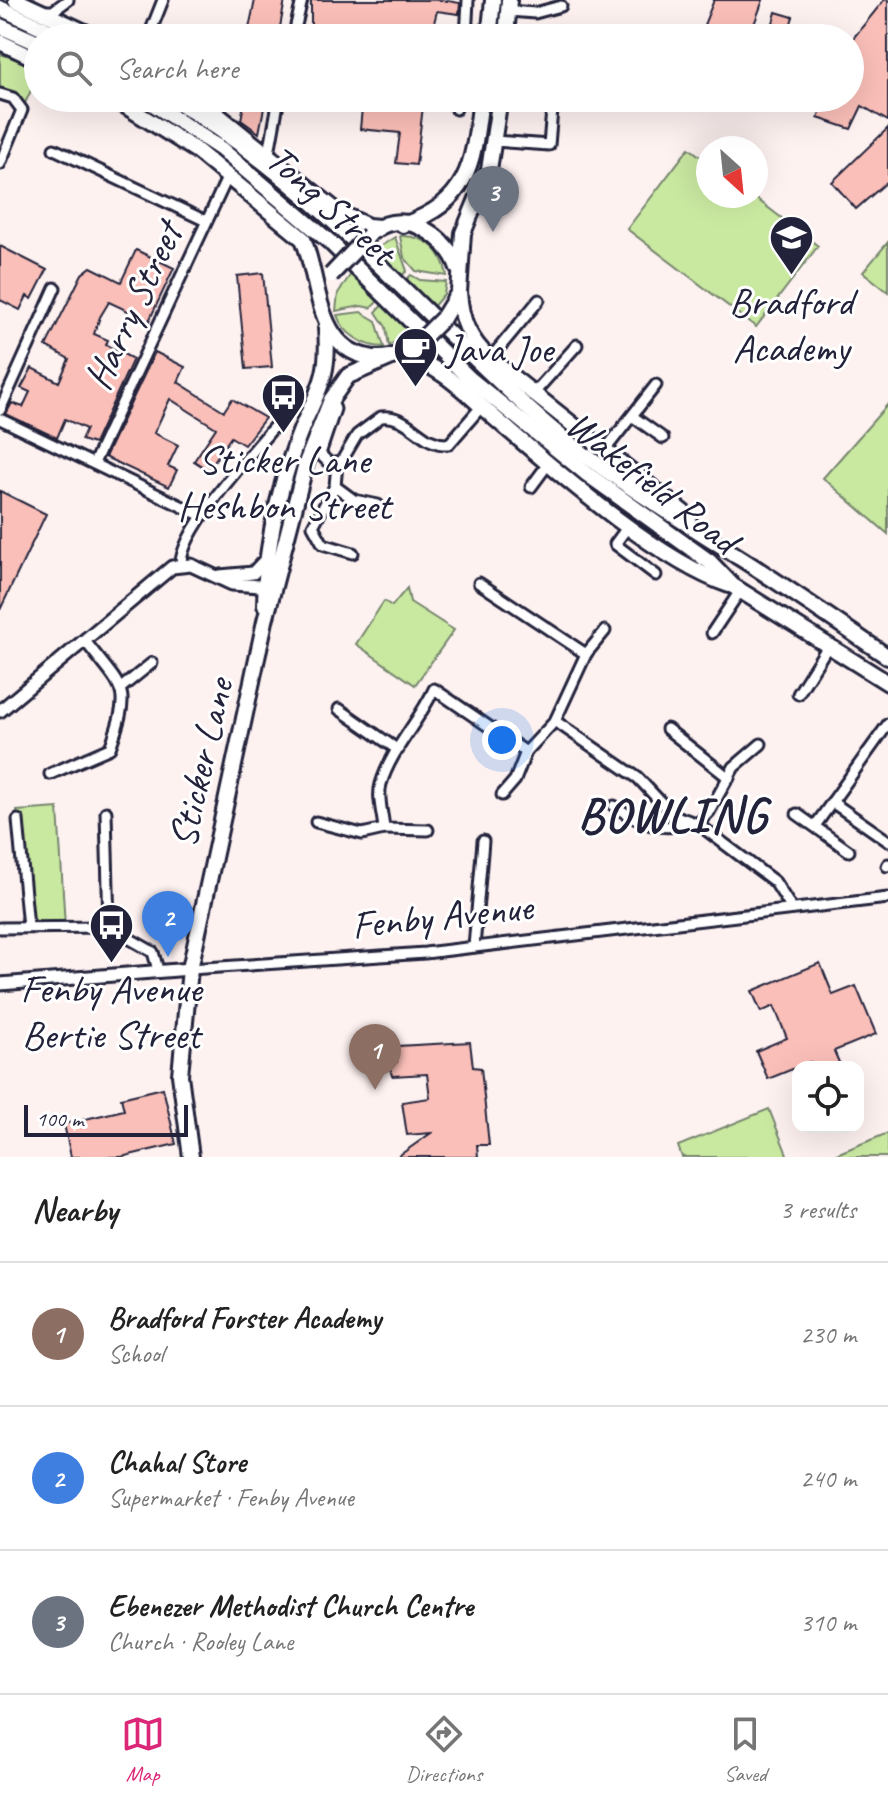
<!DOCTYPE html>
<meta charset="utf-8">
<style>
:root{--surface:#fff;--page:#f2f2f2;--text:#222;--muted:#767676;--line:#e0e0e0;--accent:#db2777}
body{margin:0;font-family:Caveat,sans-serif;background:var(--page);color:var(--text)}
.controls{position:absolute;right:24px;bottom:24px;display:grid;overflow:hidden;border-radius:16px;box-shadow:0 8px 32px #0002}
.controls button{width:72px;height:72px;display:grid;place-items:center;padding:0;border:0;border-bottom:2px solid var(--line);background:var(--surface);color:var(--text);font:40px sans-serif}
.compass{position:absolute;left:696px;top:136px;width:72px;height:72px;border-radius:50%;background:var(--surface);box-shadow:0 8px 32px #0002;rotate:153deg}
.scale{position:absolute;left:24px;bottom:20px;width:164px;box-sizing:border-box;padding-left:8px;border:4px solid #22223b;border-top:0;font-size:22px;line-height:28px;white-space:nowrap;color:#22223b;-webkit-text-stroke:6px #fff;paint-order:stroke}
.you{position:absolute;left:502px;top:740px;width:28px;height:28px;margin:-20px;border:6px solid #fff;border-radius:50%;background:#1a73e8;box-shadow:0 0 0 12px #1a73e833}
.badge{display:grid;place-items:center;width:52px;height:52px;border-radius:50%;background:var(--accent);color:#fff;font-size:26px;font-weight:700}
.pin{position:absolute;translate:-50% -66px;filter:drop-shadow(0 2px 4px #0008)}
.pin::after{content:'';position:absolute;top:42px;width:28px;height:24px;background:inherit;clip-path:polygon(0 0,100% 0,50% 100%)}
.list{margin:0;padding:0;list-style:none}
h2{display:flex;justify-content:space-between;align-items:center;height:104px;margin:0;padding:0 32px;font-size:34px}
h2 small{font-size:26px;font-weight:400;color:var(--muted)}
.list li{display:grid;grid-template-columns:52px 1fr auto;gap:24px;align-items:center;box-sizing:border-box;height:144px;padding:0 32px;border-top:2px solid var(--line)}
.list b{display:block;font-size:30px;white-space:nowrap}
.list p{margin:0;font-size:26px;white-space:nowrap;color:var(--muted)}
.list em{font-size:26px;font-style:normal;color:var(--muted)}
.icon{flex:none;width:44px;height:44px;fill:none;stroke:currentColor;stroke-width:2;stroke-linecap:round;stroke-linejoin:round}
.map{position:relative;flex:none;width:888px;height:1157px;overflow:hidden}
.search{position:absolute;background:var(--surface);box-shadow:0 8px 32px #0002;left:24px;right:24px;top:24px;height:88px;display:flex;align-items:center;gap:20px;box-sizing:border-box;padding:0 28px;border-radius:44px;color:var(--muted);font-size:30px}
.sheet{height:536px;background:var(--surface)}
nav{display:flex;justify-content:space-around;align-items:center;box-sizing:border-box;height:112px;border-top:2px solid var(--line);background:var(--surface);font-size:22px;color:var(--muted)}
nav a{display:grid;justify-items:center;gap:4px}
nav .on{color:var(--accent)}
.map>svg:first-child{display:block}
</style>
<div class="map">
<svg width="888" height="1157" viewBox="0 0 888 1157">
<rect width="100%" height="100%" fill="#fef2f1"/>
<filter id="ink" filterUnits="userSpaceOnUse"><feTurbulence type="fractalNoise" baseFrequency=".0125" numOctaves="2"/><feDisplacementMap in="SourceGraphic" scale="16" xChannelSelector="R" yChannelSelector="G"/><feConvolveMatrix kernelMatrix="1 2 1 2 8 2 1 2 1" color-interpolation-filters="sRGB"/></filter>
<g filter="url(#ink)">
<g fill="#c9e8a0" stroke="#76856e" stroke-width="2">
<polygon points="0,54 38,66 38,75 22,110 0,94"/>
<polygon points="689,148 708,162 708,196 753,196 818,246 756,327 627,229"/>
<path d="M 400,236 C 427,235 443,251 447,276 L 416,271 L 404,257 Z"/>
<polygon points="395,237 407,271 399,278 373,251"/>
<polygon points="888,242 888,292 863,272"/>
<polygon points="351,274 379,300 371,308 361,306 336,311 338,293"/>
<polygon points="411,275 420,280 446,282 444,294 432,308 404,282"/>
<polygon points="383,304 411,330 389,346 386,327 376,312"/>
<path d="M 361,312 L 376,321 L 384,347 C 365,347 343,334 337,315 Z"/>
<polygon points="888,404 888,534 823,478"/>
<polygon points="407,588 410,602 454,630 415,685 356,644 384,601 392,606"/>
<polygon points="58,808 65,927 28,927 17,811"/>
<polygon points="769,1109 788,1157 682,1157 678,1146"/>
<polygon points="888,1133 888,1157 829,1157"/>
</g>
<g fill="#fabfb8" stroke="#22223b" stroke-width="2">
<polygon points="255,0 285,0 278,38 247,38"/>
<polygon points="311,0 442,0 460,3 459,14 437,11 433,27 388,23 386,38 362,38 311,30"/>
<polygon points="714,0 763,0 749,38 738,38 704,25"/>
<polygon points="884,0 888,0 888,121 862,106 851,129 818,118 825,98 850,98 850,42"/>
<polygon points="776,12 793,17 786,38 772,38 777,25 773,23"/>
<polygon points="245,98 266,98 259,133 241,120"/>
<polygon points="329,98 424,98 416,165 396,163 400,133 360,129 362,108 329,104"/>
<polygon points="888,128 888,181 856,209 832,182"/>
<polygon points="0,246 47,270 32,299 27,296 20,310 0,300"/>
<polygon points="136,250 174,268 149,321 109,302 100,317 94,334 108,340 106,345 133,359 94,444 81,440 86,429 65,419 57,438 6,414 12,403 23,407 30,392 21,388 32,368 59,382 69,359 46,346 82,274 91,267 121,282"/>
<polygon points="263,273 272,367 246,369 237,276"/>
<polygon points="155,352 185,367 178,382 224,411 232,399 265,418 244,445 231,437 208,470 194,461 216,428 170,399 154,433 178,445 168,466 177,470 169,487 105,457"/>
<polygon points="0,491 46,514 0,610"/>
<polygon points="820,963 833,995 856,986 876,1034 834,1051 841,1067 813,1067 810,1062 768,1079 756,1051 787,1038 774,1006 761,1012 752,991"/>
<polygon points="470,1042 473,1067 481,1068 489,1145 477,1145 478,1157 397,1157 431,1133 407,1135 402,1102 430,1098 427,1074 392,1076 389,1064 397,1062 397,1046"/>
<polygon points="163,1088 176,1144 121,1157 71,1157 64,1124 124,1110 121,1098"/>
</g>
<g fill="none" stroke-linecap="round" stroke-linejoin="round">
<defs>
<g id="minor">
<polyline points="44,11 53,11 68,0"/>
<polyline points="509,11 535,13 561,6"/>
<polyline points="148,38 163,0"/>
<polyline points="293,38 302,0"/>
<polyline points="466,38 468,0"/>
<polyline points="0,94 13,98 22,110 0,164"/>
<polyline points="456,109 458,98"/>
<polyline points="494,141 549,145 553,98"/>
<polyline points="54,149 206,221"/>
<polyline points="269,153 279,98"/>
<polyline points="490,359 539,300"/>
<polyline points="533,394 577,345"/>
<path d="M 331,400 L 335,409 L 320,454 L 330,464 L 341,462 L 357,435 L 381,417 C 411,414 420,446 449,444 L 481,407"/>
<polyline points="0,410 55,288"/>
<polyline points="632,416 663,438"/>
<polyline points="0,419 202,516"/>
<polyline points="605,450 656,385"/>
<polyline points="94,463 228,176"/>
<polyline points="337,464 335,486 313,526 323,544 353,553"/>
<polyline points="335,486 354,500 378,505"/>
<polyline points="531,487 548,464"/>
<polyline points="629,525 615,544 656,575"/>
<path d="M 181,564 C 180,529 260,444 284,415"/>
<polyline points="479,583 586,654 555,721"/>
<polyline points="712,633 740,591"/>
<polyline points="586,654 605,631"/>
<polyline points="121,688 152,663"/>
<polyline points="798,694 828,646"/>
<polyline points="339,709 398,750"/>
<polyline points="667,729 729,778"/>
<path d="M 50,774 L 110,748 C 132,686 124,692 86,642"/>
<polyline points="502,795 515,780 526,752"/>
<polyline points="832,802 888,841"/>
<path d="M 614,806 C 648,828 658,830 698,824 L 775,882 L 792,909"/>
<polyline points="106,812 109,927"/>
<polyline points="797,814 849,851"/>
<polyline points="18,820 28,927"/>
<polyline points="316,822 362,834 384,829"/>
<polyline points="815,826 888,724"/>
<path d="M 428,830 L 384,829 C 383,815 377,797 381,784 C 391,750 419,722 434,689 L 526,752 L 555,721 L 638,778 L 673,815 L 698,824 L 709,812 L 734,767 L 761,744"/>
<polyline points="887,866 888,864"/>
<polyline points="0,928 109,927 153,952 158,970"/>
<polyline points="474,947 483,841"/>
<polyline points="190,969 425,953 888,898"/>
</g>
<g id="tertiary">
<polyline points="220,576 253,573 267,558"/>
<polyline points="0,711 172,567 191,565 232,584 274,587"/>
<polyline points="0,984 190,969"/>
</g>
<g id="primary">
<polyline points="0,8 65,38"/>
<polyline points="0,26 38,43"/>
<polyline points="144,98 221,149 331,243 470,379 587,474 710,562 733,586 888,683"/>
<path d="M 170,98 C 318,183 425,321 553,430 C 611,478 674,515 737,556 C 788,588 838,623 888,657"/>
<path d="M 459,292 C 461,321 469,339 490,359 L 689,517"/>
<path d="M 399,354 C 445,366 469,397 504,426 C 561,475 659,561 729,585"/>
</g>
<g id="trunk">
<polyline points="16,0 98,38"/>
<polyline points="489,38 493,0"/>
<polyline points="506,38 509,0"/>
<polyline points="0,42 38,60"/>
<path d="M 113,98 L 197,151 L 303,239 C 320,279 315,348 369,357 C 388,361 406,353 421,340"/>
<polyline points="197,98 338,212 368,226 379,227"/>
<path d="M 403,225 C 471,201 473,162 481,98"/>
<path d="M 374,231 C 405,207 448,237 458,268"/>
<polyline points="443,318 459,292 463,233 489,170 500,98"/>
<path d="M 265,605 C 265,552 277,496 295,446 C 312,395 331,387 326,328"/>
<polyline points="191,1157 180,1075 190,969 265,621 306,463 331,400 348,376 394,356"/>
</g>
</defs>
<use href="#minor" stroke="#22223b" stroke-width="15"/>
<use href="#tertiary" stroke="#22223b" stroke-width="17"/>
<use href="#primary" stroke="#22223b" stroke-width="20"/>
<use href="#trunk" stroke="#22223b" stroke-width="20"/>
<use href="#minor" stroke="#fff" stroke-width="9"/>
<use href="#tertiary" stroke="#fff" stroke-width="11"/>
<use href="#primary" stroke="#fff" stroke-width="14"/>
<use href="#trunk" stroke="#fff" stroke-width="14"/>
<defs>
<g id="trunk-bridge">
<polyline points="331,275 369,235"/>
<polyline points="421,340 443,318"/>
</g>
</defs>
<use href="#trunk-bridge" stroke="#22223b" stroke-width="20" stroke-linecap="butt"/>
<use href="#trunk-bridge" stroke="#fff" stroke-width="14"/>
</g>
</g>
<defs>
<symbol id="school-pin" viewBox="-11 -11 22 30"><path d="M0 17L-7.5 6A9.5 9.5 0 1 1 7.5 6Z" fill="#22223b" stroke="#fff"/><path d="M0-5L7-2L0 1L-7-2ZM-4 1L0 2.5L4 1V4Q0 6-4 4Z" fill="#fff"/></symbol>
<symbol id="cafe-pin" viewBox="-11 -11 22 30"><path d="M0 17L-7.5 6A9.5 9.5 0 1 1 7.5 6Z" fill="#22223b" stroke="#fff"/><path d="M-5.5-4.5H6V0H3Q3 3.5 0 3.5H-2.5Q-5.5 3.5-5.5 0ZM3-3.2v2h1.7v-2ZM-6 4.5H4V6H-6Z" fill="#fff"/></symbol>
<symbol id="bus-pin" viewBox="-11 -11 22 30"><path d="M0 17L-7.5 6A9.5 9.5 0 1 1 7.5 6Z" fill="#22223b" stroke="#fff"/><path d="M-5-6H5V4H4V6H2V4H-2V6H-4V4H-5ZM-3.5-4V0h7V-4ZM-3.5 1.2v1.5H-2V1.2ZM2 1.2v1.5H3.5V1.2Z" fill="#fff"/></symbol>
</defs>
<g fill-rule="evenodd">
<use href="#school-pin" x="766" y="212" width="51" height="69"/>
<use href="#cafe-pin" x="390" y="324" width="51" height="69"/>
<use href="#bus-pin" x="258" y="370" width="51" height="69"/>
<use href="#bus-pin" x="86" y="900" width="51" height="69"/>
</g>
<g text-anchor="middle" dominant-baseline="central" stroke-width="6" stroke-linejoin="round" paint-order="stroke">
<g font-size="40" fill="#22223b" stroke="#fff">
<text transform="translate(331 205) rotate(42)">Tong Street</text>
<text transform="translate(133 306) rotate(-65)">Harry Street</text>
<text transform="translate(652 482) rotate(38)">Wakefield Road</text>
<text transform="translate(201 763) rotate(-77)">Sticker Lane</text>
<text transform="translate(442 916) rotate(-6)">Fenby Avenue</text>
</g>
<g font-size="40" fill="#22223b" stroke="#fff">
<text x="791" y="302">Bradford<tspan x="791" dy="46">Academy</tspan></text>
<text x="446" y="349" text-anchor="start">Java Joe</text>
<text x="284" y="460">Sticker Lane<tspan x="284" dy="46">Heshbon Street</tspan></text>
<text x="111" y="989">Fenby Avenue<tspan x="111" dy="46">Bertie Street</tspan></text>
</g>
<g font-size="48" font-weight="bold" letter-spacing="2" fill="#22223b" stroke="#fff">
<text x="673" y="815">BOWLING</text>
</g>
</g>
</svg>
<div class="controls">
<button><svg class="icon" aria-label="locate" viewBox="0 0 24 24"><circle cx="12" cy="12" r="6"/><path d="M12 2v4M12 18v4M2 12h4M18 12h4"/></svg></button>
</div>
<svg class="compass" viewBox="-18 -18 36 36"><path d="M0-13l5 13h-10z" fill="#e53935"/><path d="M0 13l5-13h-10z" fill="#767676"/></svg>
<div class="scale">100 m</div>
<div class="you"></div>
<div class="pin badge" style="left:375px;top:1090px;background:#8d6e63">1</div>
<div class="pin badge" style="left:168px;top:957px;background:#3f7fe0">2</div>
<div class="pin badge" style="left:493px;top:232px;background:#6b7280">3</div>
<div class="search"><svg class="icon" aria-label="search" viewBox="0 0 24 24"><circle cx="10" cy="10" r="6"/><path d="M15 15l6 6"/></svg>Search here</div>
</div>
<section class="sheet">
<h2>Nearby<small>3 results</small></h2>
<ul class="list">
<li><span class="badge" style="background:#8d6e63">1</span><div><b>Bradford Forster Academy</b><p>School</p></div><em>230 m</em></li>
<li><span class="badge" style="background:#3f7fe0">2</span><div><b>Chahal Store</b><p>Supermarket · Fenby Avenue</p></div><em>240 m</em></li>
<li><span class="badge" style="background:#6b7280">3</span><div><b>Ebenezer Methodist Church Centre</b><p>Church · Rooley Lane</p></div><em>310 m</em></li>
</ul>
</section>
<nav>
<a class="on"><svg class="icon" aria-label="map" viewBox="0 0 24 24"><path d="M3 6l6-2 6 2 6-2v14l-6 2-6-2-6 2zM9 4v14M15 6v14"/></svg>Map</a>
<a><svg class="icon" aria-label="directions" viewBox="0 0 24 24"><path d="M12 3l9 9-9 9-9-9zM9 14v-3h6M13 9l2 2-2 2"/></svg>Directions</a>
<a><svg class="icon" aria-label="saved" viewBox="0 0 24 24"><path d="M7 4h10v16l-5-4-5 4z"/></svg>Saved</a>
</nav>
